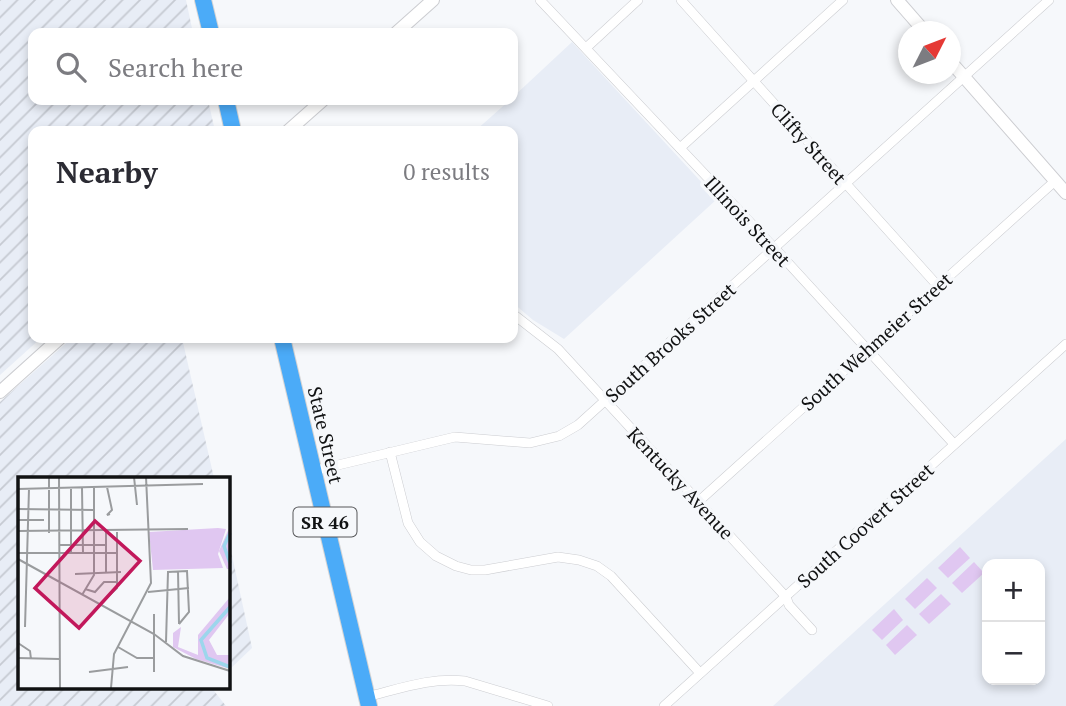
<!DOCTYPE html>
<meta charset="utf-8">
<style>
:root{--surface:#fff;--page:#f2f2f3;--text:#2b2b33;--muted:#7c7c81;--line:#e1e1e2}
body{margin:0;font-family:"PT Serif",serif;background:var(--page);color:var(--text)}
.controls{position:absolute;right:21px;bottom:21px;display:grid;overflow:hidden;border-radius:14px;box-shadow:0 4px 10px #0003}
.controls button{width:63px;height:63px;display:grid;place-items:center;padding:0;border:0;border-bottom:2px solid var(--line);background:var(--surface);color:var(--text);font:35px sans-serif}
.compass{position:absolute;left:898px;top:21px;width:63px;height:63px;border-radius:50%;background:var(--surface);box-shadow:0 4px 10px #0003;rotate:48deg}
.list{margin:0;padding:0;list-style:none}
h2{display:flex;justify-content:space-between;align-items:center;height:91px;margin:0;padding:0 28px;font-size:30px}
h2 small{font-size:23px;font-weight:400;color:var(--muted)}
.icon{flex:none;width:38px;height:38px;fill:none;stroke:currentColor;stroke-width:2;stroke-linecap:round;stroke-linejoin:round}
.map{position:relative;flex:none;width:1066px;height:706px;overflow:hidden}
.search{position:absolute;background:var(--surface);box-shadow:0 4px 10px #0003;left:28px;top:28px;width:490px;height:77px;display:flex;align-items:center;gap:18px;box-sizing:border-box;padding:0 24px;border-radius:14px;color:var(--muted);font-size:26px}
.panel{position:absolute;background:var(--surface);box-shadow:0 4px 10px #0003;left:28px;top:126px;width:490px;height:217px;border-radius:14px}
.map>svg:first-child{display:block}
</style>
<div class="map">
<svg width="1066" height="706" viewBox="0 0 1066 706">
<defs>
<pattern id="industrial-furrows" width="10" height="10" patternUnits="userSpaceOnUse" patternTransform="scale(1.75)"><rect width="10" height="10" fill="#e8edf6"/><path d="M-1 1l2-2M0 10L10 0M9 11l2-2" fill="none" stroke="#c6cad2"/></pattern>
</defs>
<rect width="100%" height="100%" fill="#f6f8fb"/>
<g fill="#e8edf6" fill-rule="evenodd">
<polygon points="572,42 717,199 564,339 533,320 513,303 513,131 475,131 510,100 513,100 513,97"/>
<path d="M 1066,439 L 1066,706 L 773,706 ZM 987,564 L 1040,564 L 1040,680 L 987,680 Z"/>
</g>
<g fill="url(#industrial-furrows)">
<polygon points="0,0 186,0 193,33 33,33 33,100 208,100 215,131 33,131 33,338 41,338 0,375"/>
<polygon points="72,338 182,338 214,478 19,478 19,687 211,687 226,706 0,706 0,402"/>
<polygon points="228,537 252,648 228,671"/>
</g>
<g fill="#e0c7f1">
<polygon points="960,547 970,558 948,578 938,568"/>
<polygon points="974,562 984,573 962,593 952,583"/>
<polygon points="927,578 937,588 915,609 905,599"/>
<polygon points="941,594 951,604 929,624 919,614"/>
<polygon points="894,609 903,620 882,640 872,630"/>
<polygon points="907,625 917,635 895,655 886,645"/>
</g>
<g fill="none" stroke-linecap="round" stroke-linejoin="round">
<defs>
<g id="street">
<polyline points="540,0 779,253 954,444"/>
<polyline points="681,0 937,285"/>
<polyline points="586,48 638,0"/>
<polyline points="680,148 843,0"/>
<polyline points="513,314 558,349 786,597 789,605 812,630"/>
<polyline points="390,452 408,523 420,542 436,556 456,566 471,570 485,570 558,557 579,560 597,566 611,576 700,673"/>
<polyline points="313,471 455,437 530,443 559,436 578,425 1049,0"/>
<polyline points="699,501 1055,181"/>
<path d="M 366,697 C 399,689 431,677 465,681 L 548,706"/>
<polyline points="664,706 1066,344"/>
</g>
<g id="secondary">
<polyline points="897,0 925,32"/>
<polyline points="396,33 433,0"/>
<polyline points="950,61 1066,193"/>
<polyline points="288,131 323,100"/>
<polyline points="0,392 60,338"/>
</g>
<g id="highway">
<polyline points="203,0 211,33"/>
<polyline points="226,100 233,131"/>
<polyline points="282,338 369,706"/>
</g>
</defs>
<use href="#street" stroke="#cccdd1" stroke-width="10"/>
<use href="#secondary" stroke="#cccdd1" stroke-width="14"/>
<use href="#highway" stroke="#d4d4d5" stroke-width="18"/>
<use href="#street" stroke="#fff" stroke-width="9"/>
<use href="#secondary" stroke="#fff" stroke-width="12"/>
<use href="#highway" stroke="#4babf8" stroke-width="16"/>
</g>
<g text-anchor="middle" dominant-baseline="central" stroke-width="7" stroke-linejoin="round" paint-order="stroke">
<rect fill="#f6f8fb" stroke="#565759" stroke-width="2" x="293.5" y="507.5" width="63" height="29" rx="5"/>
<g font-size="18" font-weight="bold" fill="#111213">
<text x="325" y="522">SR 46</text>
</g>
<g font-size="19" fill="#111213" stroke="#f6f8fb">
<text transform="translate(809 143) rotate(48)">Clifty Street</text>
<text transform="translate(748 221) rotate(47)">Illinois Street</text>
<text transform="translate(876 341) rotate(-42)">South Wehmeier Street</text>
<text transform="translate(670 342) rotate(-42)">South Brooks Street</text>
<text transform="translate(326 435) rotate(77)">State Street</text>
<text transform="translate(681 483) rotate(47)">Kentucky Avenue</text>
<text transform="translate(865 525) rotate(-42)">South Coovert Street</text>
</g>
</g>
<g transform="translate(18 477)">
<rect width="212" height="212" fill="#f6f8fb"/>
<path d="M 212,49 L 212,92 L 209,92 L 201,74 ZM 212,120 L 212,136 L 191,163 L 199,178 L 212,178 L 212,192 L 178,182 L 155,170 L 155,156 L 163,150 L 160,170 L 180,178 L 180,158 Z" fill="#e0c7f1"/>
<path d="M 200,51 L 208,52 L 200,77 L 205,91 L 135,93 L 131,55 Z" fill="#e0c7f1"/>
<path fill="none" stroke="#9cd6ec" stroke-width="3.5" d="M 212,56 L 206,69 L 212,86M 212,130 L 183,163 L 189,181 L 212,190"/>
<path fill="none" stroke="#9a9c9e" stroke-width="2" d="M 31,0 L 31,56M 41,0 L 42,211M 116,0 L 119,28M 89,10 L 94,33 L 89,38 L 92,37M 53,11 L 53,77M 64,11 L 65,76M 0,12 L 185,7M 0,32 L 76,33M 0,43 L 26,43M 0,54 L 170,52M 41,68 L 88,68M 0,76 L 99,76M 0,82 L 136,157 L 165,179 L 212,194M 160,94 L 161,147M 88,95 L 88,55M 57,97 L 103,95M 67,112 L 77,115 L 86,105 L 99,105M 130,115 L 171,111M 64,118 L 76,98 L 76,10M 82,127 L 99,111 L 99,55M 136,137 L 136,195M 7,150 L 11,12M 148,165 L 150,95 L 169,94 L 171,135 L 161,147M 0,166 L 12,174 L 13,182M 100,170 L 119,181 L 136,181M 0,181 L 41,182M 71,195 L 110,190M 93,211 L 96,177 L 133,106 L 128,0"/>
<path fill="#c2185b" fill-opacity="0.15" stroke="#c2185b" stroke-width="3.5" d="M 77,44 L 122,84 L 61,151 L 17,111 Z"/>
<rect width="212" height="212" fill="none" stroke="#111213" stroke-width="3.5"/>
</g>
</svg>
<div class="controls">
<button>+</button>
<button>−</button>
</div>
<svg class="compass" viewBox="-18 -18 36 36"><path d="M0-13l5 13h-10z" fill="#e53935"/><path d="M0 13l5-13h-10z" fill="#7c7c81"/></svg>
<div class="search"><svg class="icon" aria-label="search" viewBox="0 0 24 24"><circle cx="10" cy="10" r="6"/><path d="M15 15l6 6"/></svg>Search here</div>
<section class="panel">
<h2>Nearby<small>0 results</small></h2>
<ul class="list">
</ul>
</section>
</div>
